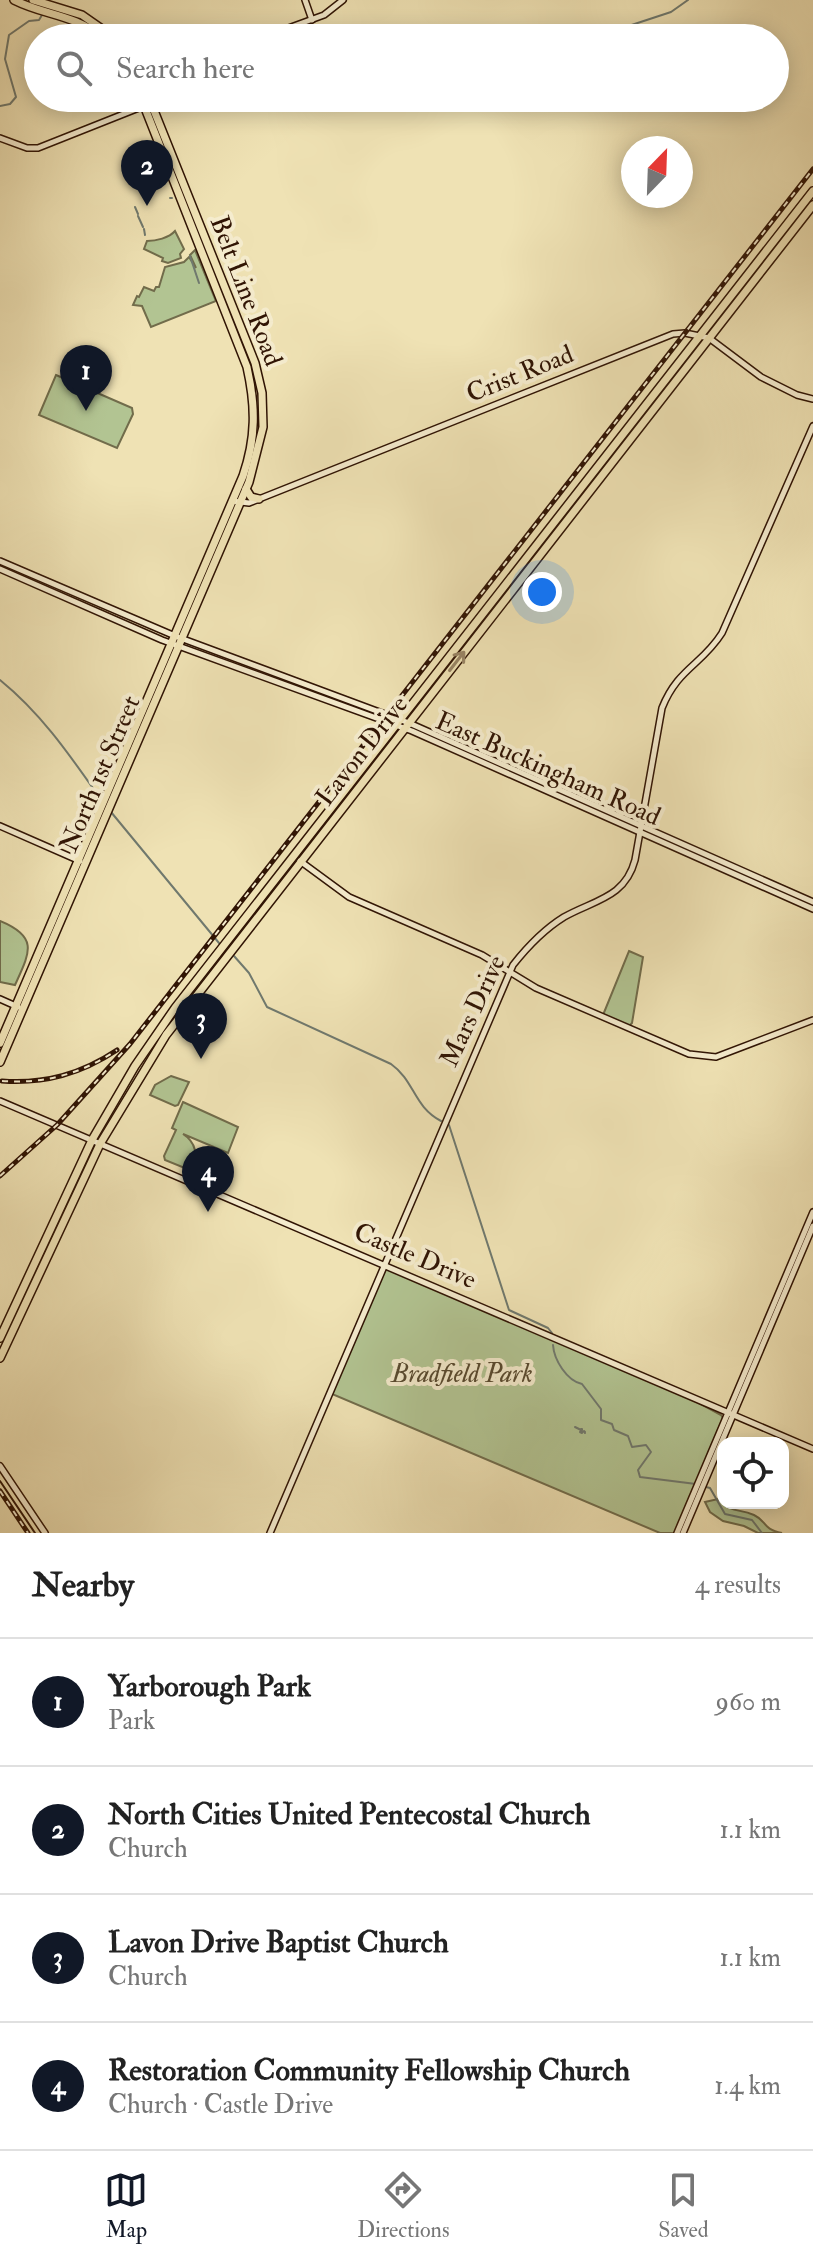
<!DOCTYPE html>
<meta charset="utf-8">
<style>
:root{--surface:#fff;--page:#f2f2f2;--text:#222;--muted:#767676;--line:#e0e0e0;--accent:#111827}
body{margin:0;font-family:"IM FELL Double Pica",serif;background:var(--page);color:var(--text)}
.controls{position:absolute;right:24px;bottom:24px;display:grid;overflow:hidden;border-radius:16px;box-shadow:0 4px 20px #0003}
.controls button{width:72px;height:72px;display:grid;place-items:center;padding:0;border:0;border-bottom:2px solid var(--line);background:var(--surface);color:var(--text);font:40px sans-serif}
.compass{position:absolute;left:621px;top:136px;width:72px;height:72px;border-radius:50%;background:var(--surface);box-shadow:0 4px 20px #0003;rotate:23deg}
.you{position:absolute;left:542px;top:592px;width:28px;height:28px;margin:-20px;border:6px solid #fff;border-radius:50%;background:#1a73e8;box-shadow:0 0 0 12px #1a73e833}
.badge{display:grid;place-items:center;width:52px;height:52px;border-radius:50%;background:var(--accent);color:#fff;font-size:26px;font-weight:700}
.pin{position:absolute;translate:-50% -66px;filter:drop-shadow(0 2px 4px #0008)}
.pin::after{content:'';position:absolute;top:42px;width:28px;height:24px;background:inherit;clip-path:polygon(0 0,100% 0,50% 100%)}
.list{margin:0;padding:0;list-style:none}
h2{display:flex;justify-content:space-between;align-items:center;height:104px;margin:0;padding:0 32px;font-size:34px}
h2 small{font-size:26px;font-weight:400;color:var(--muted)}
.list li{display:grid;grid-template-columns:52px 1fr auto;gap:24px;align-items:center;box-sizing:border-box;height:128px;padding:0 32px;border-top:2px solid var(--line)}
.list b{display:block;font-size:30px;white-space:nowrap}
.list p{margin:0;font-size:26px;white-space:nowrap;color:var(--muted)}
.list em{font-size:26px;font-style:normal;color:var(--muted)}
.icon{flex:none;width:44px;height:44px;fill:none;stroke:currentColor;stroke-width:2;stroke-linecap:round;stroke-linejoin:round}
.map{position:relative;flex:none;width:813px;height:1533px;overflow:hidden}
.search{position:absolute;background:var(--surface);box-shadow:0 4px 20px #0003;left:24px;right:24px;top:24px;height:88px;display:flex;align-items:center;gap:20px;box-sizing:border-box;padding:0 28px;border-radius:44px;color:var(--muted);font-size:30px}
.sheet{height:616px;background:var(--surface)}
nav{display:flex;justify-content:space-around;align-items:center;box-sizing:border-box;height:112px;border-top:2px solid var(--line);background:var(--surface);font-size:22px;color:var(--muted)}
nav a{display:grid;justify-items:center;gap:4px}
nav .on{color:var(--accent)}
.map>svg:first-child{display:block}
</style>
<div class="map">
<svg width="813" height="1533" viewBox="0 0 813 1533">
<rect width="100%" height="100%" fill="#efe2b4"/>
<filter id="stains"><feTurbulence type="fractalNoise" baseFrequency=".0025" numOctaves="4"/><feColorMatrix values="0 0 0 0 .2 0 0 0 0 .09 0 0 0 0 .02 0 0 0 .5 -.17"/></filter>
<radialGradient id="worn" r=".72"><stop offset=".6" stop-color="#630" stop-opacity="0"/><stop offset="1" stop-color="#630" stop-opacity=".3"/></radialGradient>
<g fill="#b2c492" stroke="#716c4b" stroke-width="2">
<path d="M 175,231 L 184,249 L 180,254 L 181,258 L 168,263 L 162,261 L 163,258 L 144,249 L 147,241 C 156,241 169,238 175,231 Z"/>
<polygon points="195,250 216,301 151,327 142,306 133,305 137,296 139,297 144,287 154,291 156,287 159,287 165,267 184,262 189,257 196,268 190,255"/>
<polygon points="56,375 132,408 133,414 117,448 39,415"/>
<path d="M 0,921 C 39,937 30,952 15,985 L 0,982 Z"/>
<polygon points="629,951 643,957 632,1023 629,1026 603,1015"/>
<polygon points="171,1076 189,1082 178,1105 175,1106 150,1095 155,1085"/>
<path d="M 183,1102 L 238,1127 L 228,1153 L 183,1134 C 197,1143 198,1156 192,1171 L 165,1160 L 164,1156 L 176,1130 L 172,1128 Z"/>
<polygon points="385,1267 688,1397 721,1415 723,1418 675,1533 660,1533 332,1394"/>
<path d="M 718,1499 C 733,1514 738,1508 754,1515 C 767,1521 762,1529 782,1533 L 758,1533 L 744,1526 L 723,1521 L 710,1512 L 705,1502 Z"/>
</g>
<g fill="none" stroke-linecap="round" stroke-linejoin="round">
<g stroke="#70796e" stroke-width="2">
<polyline points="592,38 671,12 688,0"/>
<polyline points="0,106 10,104 16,97 5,59 9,35 29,21 39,20 42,15"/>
<polyline points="170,198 172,198"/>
<polyline points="135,207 138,214"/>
<polyline points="138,216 143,227"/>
<polyline points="144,229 145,235"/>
<polyline points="190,256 199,283"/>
<path d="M 0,680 C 42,714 71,757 102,801"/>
<polyline points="111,812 219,943"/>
<path d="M 234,956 L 249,973 L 267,1007 L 391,1064 C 415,1081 413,1106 441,1121"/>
<polyline points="449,1125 509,1310 548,1328 552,1333"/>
<path d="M 553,1345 C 554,1360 567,1381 582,1384 L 601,1409 L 601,1420 L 612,1424 L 614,1430 L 628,1436 L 632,1447 L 646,1445 L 651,1452 L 638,1470 L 640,1477 L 696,1484"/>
<path d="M 575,1427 L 581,1430 L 582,1430 L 582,1429 L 581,1429 C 581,1430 582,1431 582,1433 L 580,1432 L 581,1431 C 582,1431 583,1432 585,1432 L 584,1431 L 585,1433"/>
<polyline points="706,1487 710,1488 725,1514 752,1520 762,1533"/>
</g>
<defs>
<g id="secondary">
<polyline points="305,0 312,20"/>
<polyline points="261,38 324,15 343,0"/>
<polyline points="0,138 27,148 38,148 164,98"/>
<polyline points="232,501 249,503 673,334 685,333 709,338 761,377 797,395 813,399"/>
<polyline points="0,561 175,636 409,723 813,902"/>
<polyline points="0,569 162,640 412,731 813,909"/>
<polyline points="0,826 80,861"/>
<polyline points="300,861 349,897 482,955 536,988 689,1054 716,1057 813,1020"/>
<polyline points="0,999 18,1007"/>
<polyline points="0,1101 813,1449"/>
<polyline points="0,1466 45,1533"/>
<path d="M 270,1533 L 513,965 C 528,946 543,930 564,917 C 594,900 625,898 635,860 L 662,708 C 678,668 702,665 722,633 L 813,426"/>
<polyline points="677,1533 813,1212"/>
<polyline points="683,1533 813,1226"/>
</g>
<g id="primary">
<path d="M 14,0 C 46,16 71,13 104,38"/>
<polyline points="33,0 82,15 115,38"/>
<polyline points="246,489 251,497 259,499"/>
<path d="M 0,1043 L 243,476 C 256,438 256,407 247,367 L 141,98"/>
<polyline points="0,1062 249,482 263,427 262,393 255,363 149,98"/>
<polyline points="0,1338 92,1140 135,1066 175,1008 813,191"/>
<polyline points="0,1358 100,1144 166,1035 813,205"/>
</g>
</defs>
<use href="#secondary" stroke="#301404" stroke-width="8"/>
<use href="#primary" stroke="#301404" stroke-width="10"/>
<use href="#secondary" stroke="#f5ecce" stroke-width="5"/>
<use href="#primary" stroke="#efe2b4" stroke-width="7"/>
<polyline stroke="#301404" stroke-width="2" points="0,1481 35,1533"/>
<defs>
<g id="rail">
<path d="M 2,1081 C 45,1084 81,1074 117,1050"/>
<polyline points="0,1176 57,1125 130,1044 813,169"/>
<polyline points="0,1491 28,1533"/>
</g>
</defs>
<use href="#rail" stroke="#301404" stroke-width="5"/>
<use href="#rail" stroke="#f5ecce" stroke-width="2" stroke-dasharray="6" stroke-linecap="butt"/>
</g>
<defs><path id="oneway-shaft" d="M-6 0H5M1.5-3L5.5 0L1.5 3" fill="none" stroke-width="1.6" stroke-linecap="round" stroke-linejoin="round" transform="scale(2)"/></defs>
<use stroke="#998565" href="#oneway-shaft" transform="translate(457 661) rotate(-52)"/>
<g text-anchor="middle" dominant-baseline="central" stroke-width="8" stroke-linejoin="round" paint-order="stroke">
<g font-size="26" fill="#301404" stroke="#f5ecce">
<text transform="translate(246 291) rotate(69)">Belt Line Road</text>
<text transform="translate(520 374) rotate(-22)">Crist Road</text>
<text transform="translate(362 751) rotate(-52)">Lavon Drive</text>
<text transform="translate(548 769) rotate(24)">East Buckingham Road</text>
<text transform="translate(100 774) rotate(-67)">North 1st Street</text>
<text transform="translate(473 1011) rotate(-65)">Mars Drive</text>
<text transform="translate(415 1256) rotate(23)">Castle Drive</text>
</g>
<g font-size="26" font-style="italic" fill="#57492f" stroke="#f5ecce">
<text x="462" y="1374">Bradfield Park</text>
</g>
</g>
<rect width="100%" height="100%" filter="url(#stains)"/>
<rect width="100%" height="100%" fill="url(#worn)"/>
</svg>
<div class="controls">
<button><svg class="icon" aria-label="locate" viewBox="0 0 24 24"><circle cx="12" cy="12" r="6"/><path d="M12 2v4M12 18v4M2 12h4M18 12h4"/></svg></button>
</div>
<svg class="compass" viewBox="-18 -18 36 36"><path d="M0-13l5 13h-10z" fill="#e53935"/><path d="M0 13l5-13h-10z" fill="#767676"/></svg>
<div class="you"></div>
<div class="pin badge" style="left:86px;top:411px">1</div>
<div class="pin badge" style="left:147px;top:206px">2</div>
<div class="pin badge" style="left:201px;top:1059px">3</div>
<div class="pin badge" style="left:208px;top:1212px">4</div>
<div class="search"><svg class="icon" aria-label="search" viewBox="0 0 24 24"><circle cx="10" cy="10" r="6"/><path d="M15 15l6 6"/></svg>Search here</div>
</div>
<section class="sheet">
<h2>Nearby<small>4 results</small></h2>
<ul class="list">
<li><span class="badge">1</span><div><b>Yarborough Park</b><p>Park</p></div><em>960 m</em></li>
<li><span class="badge">2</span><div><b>North Cities United Pentecostal Church</b><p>Church</p></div><em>1.1 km</em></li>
<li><span class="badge">3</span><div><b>Lavon Drive Baptist Church</b><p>Church</p></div><em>1.1 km</em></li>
<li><span class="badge">4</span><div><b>Restoration Community Fellowship Church</b><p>Church · Castle Drive</p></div><em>1.4 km</em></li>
</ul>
</section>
<nav>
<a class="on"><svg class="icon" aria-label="map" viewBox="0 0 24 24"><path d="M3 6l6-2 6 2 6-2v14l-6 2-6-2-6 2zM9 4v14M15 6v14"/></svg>Map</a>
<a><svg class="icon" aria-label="directions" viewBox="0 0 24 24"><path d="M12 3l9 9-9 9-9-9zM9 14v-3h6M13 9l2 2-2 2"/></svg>Directions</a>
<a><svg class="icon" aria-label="saved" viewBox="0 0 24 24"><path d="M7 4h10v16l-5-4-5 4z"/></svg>Saved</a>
</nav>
